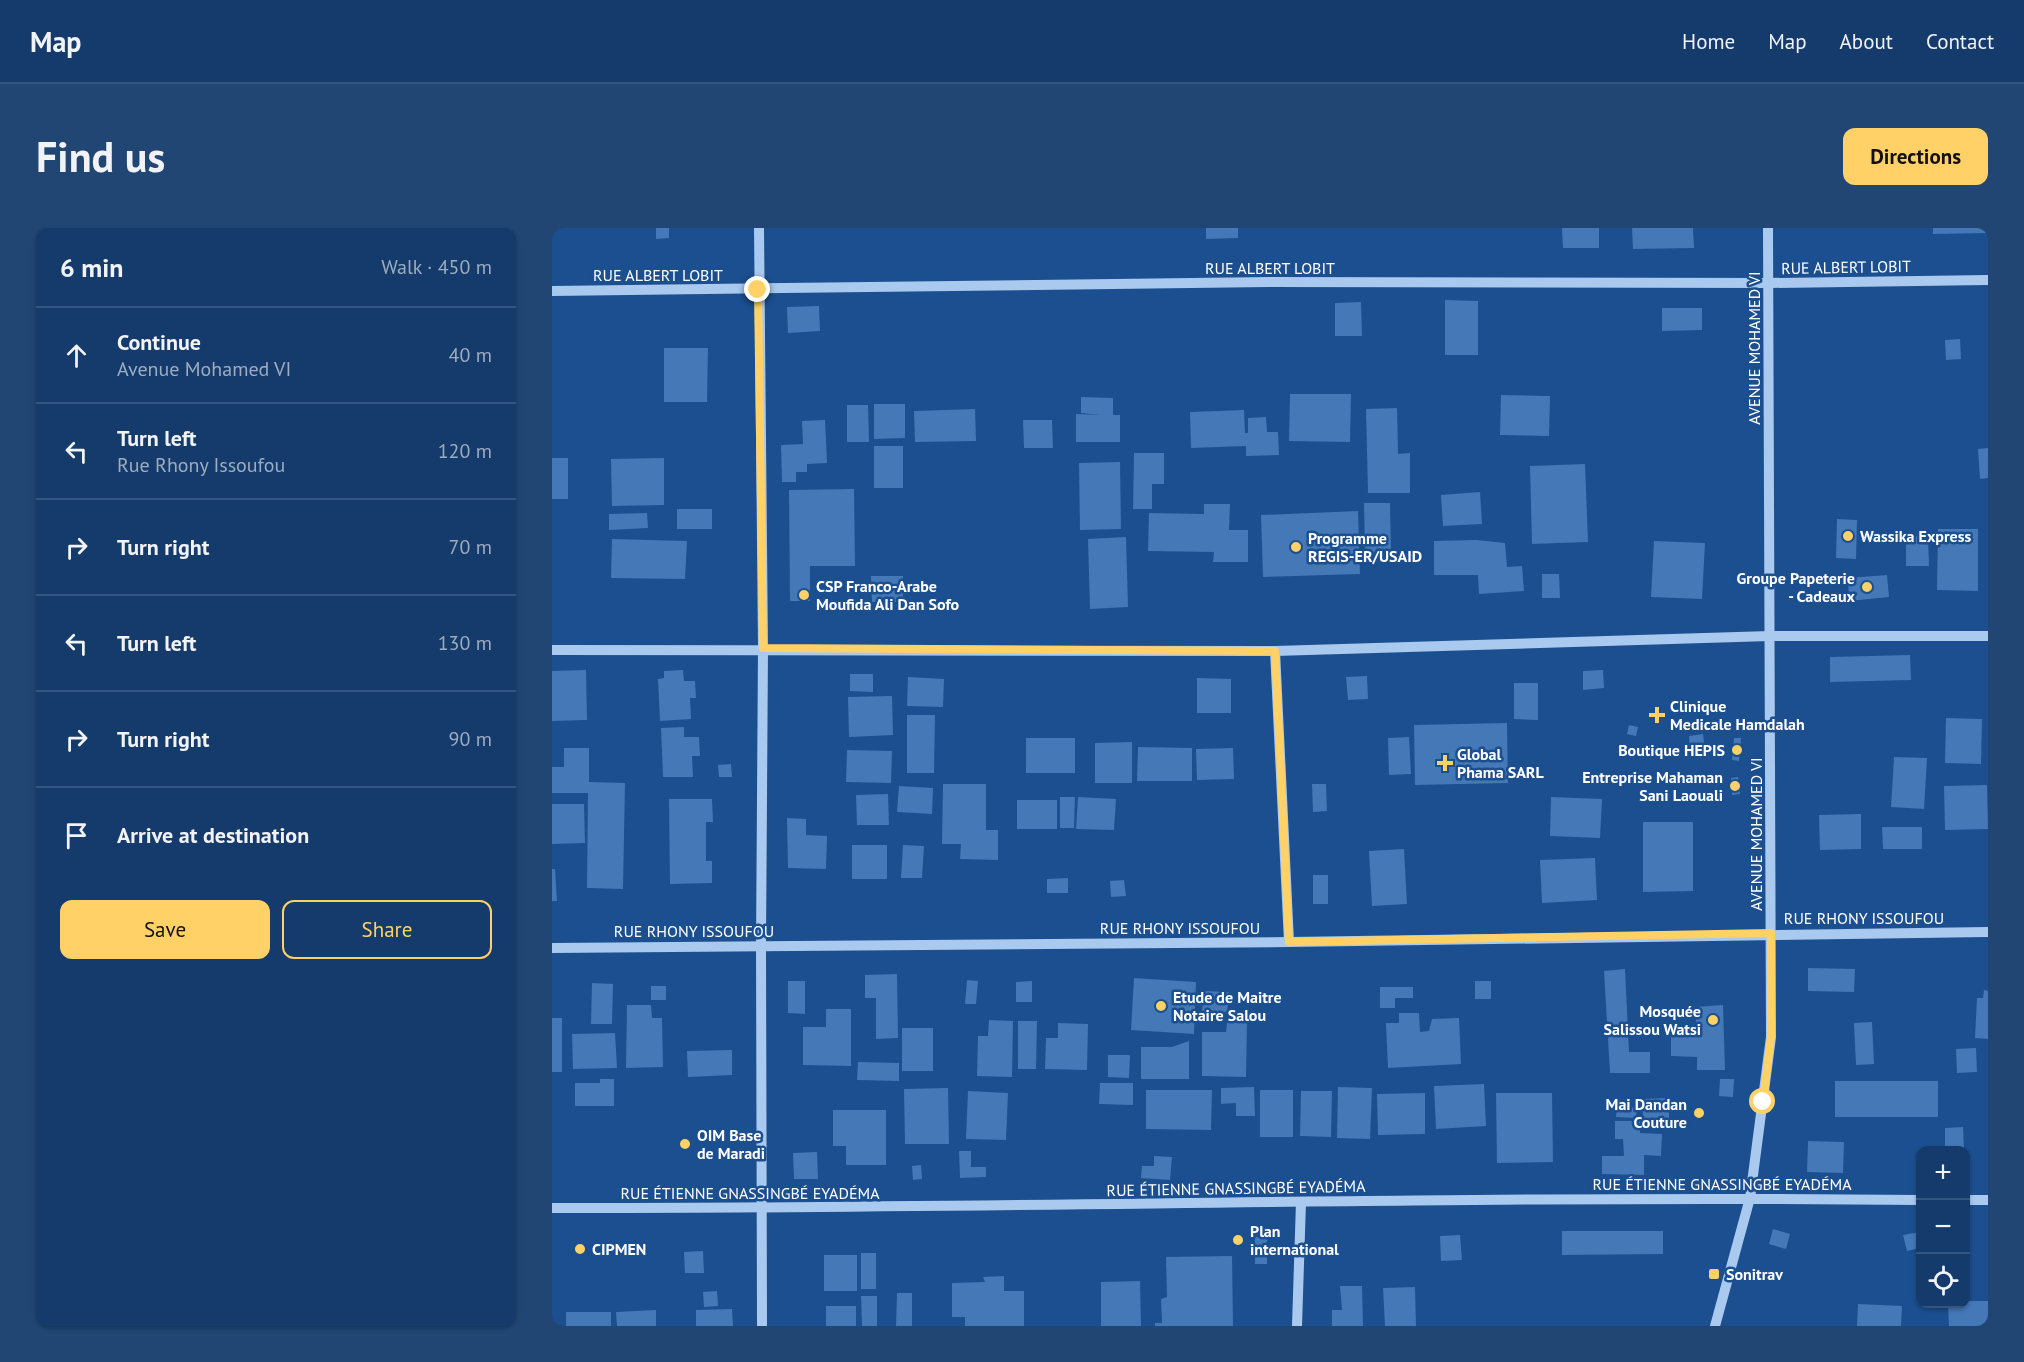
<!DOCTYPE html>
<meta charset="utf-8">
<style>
:root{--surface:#143b6b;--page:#214673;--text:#f1f3f6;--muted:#9dadc1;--line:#33557e;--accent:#ffd166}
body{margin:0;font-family:"PT Sans",sans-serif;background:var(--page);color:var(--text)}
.controls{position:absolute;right:18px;bottom:18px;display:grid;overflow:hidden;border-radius:12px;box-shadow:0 2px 4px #0004}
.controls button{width:54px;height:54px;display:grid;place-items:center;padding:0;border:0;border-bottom:2px solid var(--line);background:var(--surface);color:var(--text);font:30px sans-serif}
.stop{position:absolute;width:18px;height:18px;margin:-14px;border:4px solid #ffd166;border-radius:50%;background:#fff}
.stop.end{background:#ffd166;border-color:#fff;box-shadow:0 2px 6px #0008}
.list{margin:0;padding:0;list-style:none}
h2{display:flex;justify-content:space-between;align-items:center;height:78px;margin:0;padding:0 24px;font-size:26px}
h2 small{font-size:20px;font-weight:400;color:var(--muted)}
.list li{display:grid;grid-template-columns:39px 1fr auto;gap:18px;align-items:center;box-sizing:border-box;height:96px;padding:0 24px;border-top:2px solid var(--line)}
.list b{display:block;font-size:22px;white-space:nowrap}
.list p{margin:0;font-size:20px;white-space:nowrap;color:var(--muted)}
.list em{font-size:20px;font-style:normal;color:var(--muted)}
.actions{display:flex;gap:12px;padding:18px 24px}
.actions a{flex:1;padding:14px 0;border:2px solid var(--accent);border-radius:12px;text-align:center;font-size:21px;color:var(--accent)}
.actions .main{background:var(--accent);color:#111}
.icon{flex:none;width:33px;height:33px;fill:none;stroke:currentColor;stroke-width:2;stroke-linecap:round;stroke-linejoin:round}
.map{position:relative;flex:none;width:1436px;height:1098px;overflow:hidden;border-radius:12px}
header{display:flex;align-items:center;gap:36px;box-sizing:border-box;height:84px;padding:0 30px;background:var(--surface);border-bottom:2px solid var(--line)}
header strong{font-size:28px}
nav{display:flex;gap:33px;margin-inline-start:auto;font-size:21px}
.intro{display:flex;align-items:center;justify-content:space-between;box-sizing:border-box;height:144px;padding:0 36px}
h1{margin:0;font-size:42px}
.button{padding:15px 27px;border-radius:12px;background:var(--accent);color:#111;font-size:21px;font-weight:700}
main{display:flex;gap:36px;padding:0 36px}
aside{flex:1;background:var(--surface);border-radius:12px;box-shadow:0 2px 4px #0004}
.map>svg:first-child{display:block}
</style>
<header>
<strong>Map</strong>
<nav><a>Home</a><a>Map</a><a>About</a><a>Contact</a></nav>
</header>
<div class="intro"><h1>Find us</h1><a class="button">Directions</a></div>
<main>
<aside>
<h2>6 min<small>Walk · 450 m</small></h2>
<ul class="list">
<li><svg class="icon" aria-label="ahead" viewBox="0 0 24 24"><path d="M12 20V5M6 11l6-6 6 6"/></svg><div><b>Continue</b><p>Avenue Mohamed VI</p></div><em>40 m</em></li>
<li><svg class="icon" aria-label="left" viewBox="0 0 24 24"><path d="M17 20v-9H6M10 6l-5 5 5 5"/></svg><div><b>Turn left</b><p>Rue Rhony Issoufou</p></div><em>120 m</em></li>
<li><svg class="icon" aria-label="right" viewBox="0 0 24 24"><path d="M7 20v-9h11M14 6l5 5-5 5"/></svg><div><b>Turn right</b></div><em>70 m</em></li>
<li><svg class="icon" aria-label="left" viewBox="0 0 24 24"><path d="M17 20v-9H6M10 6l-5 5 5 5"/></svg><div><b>Turn left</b></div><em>130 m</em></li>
<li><svg class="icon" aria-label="right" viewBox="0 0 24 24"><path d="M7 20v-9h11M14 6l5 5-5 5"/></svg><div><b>Turn right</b></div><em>90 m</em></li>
<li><svg class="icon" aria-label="arrive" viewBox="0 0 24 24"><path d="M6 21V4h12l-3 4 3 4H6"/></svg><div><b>Arrive at destination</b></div></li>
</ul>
<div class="actions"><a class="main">Save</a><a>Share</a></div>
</aside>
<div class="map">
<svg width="1436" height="1098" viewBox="0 0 1436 1098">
<rect width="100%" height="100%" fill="#1b4f8f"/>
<g fill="#4478b7">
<polygon points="104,0 117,0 117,10 104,11"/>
<polygon points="654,0 686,0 686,10 654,11"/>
<polygon points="1010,0 1047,0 1047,20 1011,20"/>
<polygon points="1080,0 1141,0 1142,20 1081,21"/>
<polygon points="1381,0 1436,0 1436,5 1381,6"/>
<polygon points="893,72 926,73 926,127 893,127"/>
<polygon points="809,74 810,108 783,108 783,75"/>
<polygon points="267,78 268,103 236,105 235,79"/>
<polygon points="1110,80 1150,80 1150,102 1110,103"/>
<polygon points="1408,111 1409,131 1394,132 1393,112"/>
<polygon points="112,120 156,120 155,174 112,174"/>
<polygon points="738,166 799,166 798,214 737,213"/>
<polygon points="949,167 998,168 997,208 948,207"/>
<polygon points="529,169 561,170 561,187 568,187 568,214 524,214 524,186 548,187 529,185"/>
<polygon points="322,176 353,176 353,210 322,211"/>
<polygon points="295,177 316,177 317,214 295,214"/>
<polygon points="845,180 846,226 858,225 858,265 816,265 814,181"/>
<polygon points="423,181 424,213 363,214 362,183"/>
<polygon points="692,182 693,205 696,205 696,190 714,189 715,204 726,204 727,227 694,228 694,218 639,220 638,184"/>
<polygon points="273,192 275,235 255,236 255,244 244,244 244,254 230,254 229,217 251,216 250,193"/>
<polygon points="471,192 500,192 501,220 472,220"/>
<rect x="322" y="218" width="29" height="42"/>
<polygon points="1436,220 1436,250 1428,251 1426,221"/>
<polygon points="582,225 612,225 612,256 600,256 600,281 581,281"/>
<rect x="0" y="230" width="16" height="41"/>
<polygon points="112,230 112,277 60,278 59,231"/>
<polygon points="568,234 569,301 528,302 527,235"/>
<polygon points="1033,236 1036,314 980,316 978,238"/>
<polygon points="302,261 303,338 258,338 258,373 238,373 237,262"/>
<polygon points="928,264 930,296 891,298 889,267"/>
<polygon points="812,275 838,275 839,325 813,326"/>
<polygon points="652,276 678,276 677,302 696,302 696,334 661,334 662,324 596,323 597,285 652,286"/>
<rect x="125" y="281" width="35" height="20"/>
<polygon points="806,283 808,346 711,349 709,287"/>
<polygon points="95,285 96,300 57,302 57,286"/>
<polygon points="1285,291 1305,292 1304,331 1284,330"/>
<polygon points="1386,301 1426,301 1426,363 1385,362"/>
<polygon points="1354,308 1376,308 1377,338 1354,338"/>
<polygon points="574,309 576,379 538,381 536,311"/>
<polygon points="60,311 135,313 133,351 59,350"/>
<polygon points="924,312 953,315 955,339 970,338 972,363 927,366 926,347 882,347 882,313"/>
<polygon points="1102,313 1153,315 1150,371 1099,369"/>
<polygon points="990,346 1007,346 1008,370 990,370"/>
<polygon points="1335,347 1337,369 1297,373 1296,350"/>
<polygon points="319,348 351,348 351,374 320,374"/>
<polygon points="1358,427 1359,452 1278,454 1278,429"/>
<polygon points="34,442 35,492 0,493 0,443"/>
<polygon points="131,442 132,453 143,453 144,470 138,470 139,491 108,493 106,451 112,450 112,443"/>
<polygon points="1051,442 1052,460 1031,462 1031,443"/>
<polygon points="298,446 321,446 321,464 298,463"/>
<polygon points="815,448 816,471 796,472 794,449"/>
<polygon points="356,449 392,451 391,479 355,478"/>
<polygon points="645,450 679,451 679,485 645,485"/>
<polygon points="962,455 986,455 986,492 962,491"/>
<polygon points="340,468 341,507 297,509 296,469"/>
<polygon points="355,487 383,487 382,545 355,545"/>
<polygon points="1394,490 1430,491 1429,536 1393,535"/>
<polygon points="955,495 956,555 863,557 862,497"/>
<polygon points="1077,497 1086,499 1084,508 1075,506"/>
<polygon points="132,499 132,509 147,509 148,528 140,528 141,549 111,549 109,500"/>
<polygon points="1151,506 1153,522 1138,523 1137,508"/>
<polygon points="857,509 859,546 837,547 836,510"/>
<rect x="474" y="510" width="49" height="35"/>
<polygon points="1182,510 1189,510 1187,533 1180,532"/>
<polygon points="580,514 580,555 543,555 543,515"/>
<polygon points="586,519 640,520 640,553 585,553"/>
<polygon points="12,520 37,520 37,554 73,555 71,661 35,660 36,565 0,565 0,539 12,539"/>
<polygon points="681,520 682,551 645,552 644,521"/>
<polygon points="295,522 340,523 339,555 294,554"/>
<polygon points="1342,529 1375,530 1372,581 1339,579"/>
<polygon points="179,536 180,549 167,549 166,537"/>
<polygon points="1186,549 1188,566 1180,567 1179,550"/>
<polygon points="391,556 434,556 434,602 446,602 446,632 408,631 409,616 390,616"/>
<polygon points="760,556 774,556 775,583 761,584"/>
<polygon points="1435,557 1436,601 1393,602 1392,558"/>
<polygon points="347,558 381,560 380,586 345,584"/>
<polygon points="336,566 337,597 305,597 304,567"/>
<polygon points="508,569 523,569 522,600 508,600"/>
<polygon points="526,569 564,571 562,602 524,601"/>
<polygon points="999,569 1050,571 1048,610 998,608"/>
<polygon points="117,571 160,571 161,594 154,594 154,633 160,633 160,655 118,656"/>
<rect x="465" y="572" width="40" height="29"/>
<polygon points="0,576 32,576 33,615 0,616"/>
<polygon points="1309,586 1309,621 1268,622 1267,587"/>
<polygon points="235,590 254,591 254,607 275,608 274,641 236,640"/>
<polygon points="1091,594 1141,594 1141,663 1091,664"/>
<polygon points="1330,599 1370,599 1370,621 1331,621"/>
<rect x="300" y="617" width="35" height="34"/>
<polygon points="351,617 372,618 370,650 349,650"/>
<polygon points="852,621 855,676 820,678 817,623"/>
<polygon points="1043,630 1045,672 990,675 988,632"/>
<polygon points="0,641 3,641 5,673 0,673"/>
<rect x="761" y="647" width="15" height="29"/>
<polygon points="516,650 516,665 495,665 495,651"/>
<polygon points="572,652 574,668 559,669 558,653"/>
<polygon points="1256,740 1303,741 1302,764 1256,763"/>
<polygon points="1073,741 1077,824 1098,824 1098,845 1058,845 1052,743"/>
<polygon points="345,746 346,810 324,811 324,770 313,770 313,747"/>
<polygon points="582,750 644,754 642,806 579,802"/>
<polygon points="415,752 426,753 424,776 413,776"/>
<polygon points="236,753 253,753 253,786 236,785"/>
<polygon points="480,753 480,774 464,774 464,754"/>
<rect x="923" y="753" width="16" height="18"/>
<polygon points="40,755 61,756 60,796 39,796"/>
<rect x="99" y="758" width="15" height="14"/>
<polygon points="828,759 861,759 861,770 843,770 843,780 828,780"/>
<polygon points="1432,762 1436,763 1436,811 1423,810 1425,770 1431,770"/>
<polygon points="652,763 677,764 675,784 650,783"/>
<polygon points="75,777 99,777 100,790 110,790 111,839 74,840"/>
<polygon points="1171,777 1173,842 1145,842 1145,829 1119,828 1119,809 1145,808 1143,779"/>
<polygon points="274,781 299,781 299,838 251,837 251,799 274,799"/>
<polygon points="847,785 867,785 868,804 877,803 880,791 907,790 909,836 836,840 834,795 847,795"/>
<rect x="0" y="790" width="10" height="54"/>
<polygon points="437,792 461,793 460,849 425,848 426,808 436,808"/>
<polygon points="466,793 485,793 484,841 466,841"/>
<polygon points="1320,794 1322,836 1304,837 1302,795"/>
<polygon points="506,795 536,796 535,842 493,841 494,810 506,810"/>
<polygon points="675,795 695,795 694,849 650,848 650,804 674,804"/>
<rect x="350" y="800" width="31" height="43"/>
<polygon points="63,805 65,840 21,841 20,806"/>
<polygon points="637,813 637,851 589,851 589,819 620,819"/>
<polygon points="1424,820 1425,844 1405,845 1404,821"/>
<polygon points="180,822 180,847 136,849 135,823"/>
<polygon points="556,827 578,827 577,850 556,849"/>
<polygon points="306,834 347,835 347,853 305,852"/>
<polygon points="48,851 62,851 62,878 23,878 23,855 48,855"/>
<polygon points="1168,851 1182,851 1181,869 1167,868"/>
<rect x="1283" y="853" width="103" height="36"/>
<polygon points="548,855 581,855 581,877 547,876"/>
<polygon points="932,856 934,898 884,901 882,858"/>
<polygon points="702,859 703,888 684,888 684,875 669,876 669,860"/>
<polygon points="786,859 820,860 818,911 785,910"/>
<polygon points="396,860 397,916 353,916 352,861"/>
<polygon points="594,862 660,862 659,902 594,901"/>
<rect x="708" y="862" width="33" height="47"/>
<polygon points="416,863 456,865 454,912 414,911"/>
<polygon points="749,863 780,863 779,909 748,908"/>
<polygon points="873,865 873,906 826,907 825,866"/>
<polygon points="944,865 1000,865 1001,934 945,935"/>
<polygon points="1117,870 1117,900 1091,900 1091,871"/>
<polygon points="1065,878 1085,880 1084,890 1064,889"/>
<polygon points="281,882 334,882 334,937 294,937 294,918 281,918"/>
<polygon points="1063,893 1088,893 1088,905 1110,906 1109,928 1092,927 1092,947 1050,946 1050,928 1072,928 1071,911 1063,911"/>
<polygon points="1411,899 1412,922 1393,922 1393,900"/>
<polygon points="1256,913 1292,914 1291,945 1255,944"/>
<polygon points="407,923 419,923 419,939 434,939 434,949 408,950"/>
<polygon points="265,924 266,951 242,951 241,925"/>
<polygon points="1366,926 1368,926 1368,945 1364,944"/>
<polygon points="602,928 620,929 618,952 589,950 590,938 602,938"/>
<polygon points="369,937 370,951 361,952 360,938"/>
<polygon points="1221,1001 1238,1006 1234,1021 1217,1016"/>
<polygon points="1010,1003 1111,1003 1111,1026 1010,1027"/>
<polygon points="1368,1004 1368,1020 1355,1023 1351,1007"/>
<polygon points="908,1007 910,1032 889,1033 888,1008"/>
<rect x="703" y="1009" width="12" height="27"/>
<polygon points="151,1023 152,1045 133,1045 132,1024"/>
<rect x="309" y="1025" width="15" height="36"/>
<rect x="272" y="1027" width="33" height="36"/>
<polygon points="680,1028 681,1098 603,1098 603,1095 610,1095 609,1071 615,1069 614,1029"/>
<polygon points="452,1048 452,1063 472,1063 472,1098 413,1098 413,1089 400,1089 400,1055 433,1054 431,1049"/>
<polygon points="588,1053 589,1098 549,1098 549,1054"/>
<polygon points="788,1058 810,1058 811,1098 780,1098 780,1082 790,1082"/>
<polygon points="863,1059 864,1098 833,1098 831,1060"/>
<polygon points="165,1063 166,1078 152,1079 151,1064"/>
<polygon points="345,1065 360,1065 360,1098 344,1098"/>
<polygon points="309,1068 325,1068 325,1098 310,1098"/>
<polygon points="1414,1073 1436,1073 1436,1098 1397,1098 1396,1076"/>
<polygon points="1306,1076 1350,1078 1349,1098 1305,1098"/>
<rect x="274" y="1078" width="30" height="20"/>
<polygon points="180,1081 181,1098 144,1098 144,1082"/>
<polygon points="104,1082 104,1098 65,1098 64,1084"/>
<rect x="14" y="1084" width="45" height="14"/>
</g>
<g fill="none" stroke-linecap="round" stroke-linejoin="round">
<g stroke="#a9c9ee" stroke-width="10">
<polyline points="207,0 211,420 209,718 210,1098"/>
<polyline points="0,63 717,54 1217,55 1436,52"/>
<polyline points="0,422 723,423 1218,408 1436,408"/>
<polyline points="723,423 737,714"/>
<polyline points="0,720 737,714 1436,704"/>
<polyline points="1414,972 1436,972"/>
<path d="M 0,980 C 456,981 912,967 1368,972"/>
<polyline points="745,1098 749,974"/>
<polyline points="1163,1098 1198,970 1219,809 1216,0"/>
</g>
</g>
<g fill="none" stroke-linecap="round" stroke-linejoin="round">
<polyline stroke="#ffd166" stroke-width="8" points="206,62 211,420 723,423 737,714 1219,705 1219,809 1211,874"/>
</g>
<g fill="#ffd166" stroke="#1b4f8f" stroke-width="2">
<circle cx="1296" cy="308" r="6"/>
<circle cx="744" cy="319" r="6"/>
<circle cx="1315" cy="359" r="6"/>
<circle cx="252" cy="367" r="6"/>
<path d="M1102 478h6v6h6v6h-6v6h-6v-6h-6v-6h6z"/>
<circle cx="1185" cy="522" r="6"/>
<path d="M890 526h6v6h6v6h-6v6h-6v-6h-6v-6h6z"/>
<circle cx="1183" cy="558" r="6"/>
<circle cx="609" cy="778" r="6"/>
<circle cx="1161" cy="792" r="6"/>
<circle cx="1147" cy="885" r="6"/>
<circle cx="133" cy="916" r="6"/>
<circle cx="686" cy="1012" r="6"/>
<circle cx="28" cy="1021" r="6"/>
<rect x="1156" y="1040" width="12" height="12" rx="3"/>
</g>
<g text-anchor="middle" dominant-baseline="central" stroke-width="5" stroke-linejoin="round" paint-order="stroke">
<g font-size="16" fill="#fff" stroke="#1b4f8f">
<text transform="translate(1294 39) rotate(-1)">RUE ALBERT LOBIT</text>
<text x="718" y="40">RUE ALBERT LOBIT</text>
<text x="106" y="47">RUE ALBERT LOBIT</text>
<text transform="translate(1202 120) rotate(-90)">AVENUE MOHAMED VI</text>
<text transform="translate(1204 606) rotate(-90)">AVENUE MOHAMED VI</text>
<text x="1312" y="690">RUE RHONY ISSOUFOU</text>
<text x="628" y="700">RUE RHONY ISSOUFOU</text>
<text x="142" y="703">RUE RHONY ISSOUFOU</text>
<text x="1170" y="956">RUE ÉTIENNE GNASSINGBÉ EYADÉMA</text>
<text transform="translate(684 960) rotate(-1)">RUE ÉTIENNE GNASSINGBÉ EYADÉMA</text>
<text x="198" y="965">RUE ÉTIENNE GNASSINGBÉ EYADÉMA</text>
</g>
<g font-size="16" font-weight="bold" fill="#fff" stroke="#1b4f8f" text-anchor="start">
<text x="1308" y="308">Wassika Express</text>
<text x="756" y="310">Programme<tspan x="756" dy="18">REGIS-ER/USAID</tspan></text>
<text x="1303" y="350" text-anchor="end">Groupe Papeterie<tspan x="1303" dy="18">- Cadeaux</tspan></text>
<text x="264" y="358">CSP Franco-Arabe<tspan x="264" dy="18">Moufida Ali Dan Sofo</tspan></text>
<text x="1118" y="478">Clinique<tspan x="1118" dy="18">Medicale Hamdalah</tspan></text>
<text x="1173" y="522" text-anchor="end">Boutique HEPIS</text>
<text x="905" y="526">Global<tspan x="905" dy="18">Phama SARL</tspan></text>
<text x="1171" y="549" text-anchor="end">Entreprise Mahaman<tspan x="1171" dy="18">Sani Laouali</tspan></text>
<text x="621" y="769">Etude de Maitre<tspan x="621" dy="18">Notaire Salou</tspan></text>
<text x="1149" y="783" text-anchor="end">Mosquée<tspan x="1149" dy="18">Salissou Watsi</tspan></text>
<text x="1135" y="876" text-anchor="end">Mai Dandan<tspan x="1135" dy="18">Couture</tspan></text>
<text x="145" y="907">OIM Base<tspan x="145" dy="18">de Maradi</tspan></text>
<text x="698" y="1003">Plan<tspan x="698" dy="18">international</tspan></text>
<text x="40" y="1021">CIPMEN</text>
<text x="1174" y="1046">Sonitrav</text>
</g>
</g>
</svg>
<div class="controls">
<button>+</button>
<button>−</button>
<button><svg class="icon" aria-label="locate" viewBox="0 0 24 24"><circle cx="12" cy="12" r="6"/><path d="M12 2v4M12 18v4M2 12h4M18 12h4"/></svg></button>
</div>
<div class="stop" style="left:1211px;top:874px"></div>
<div class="stop end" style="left:206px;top:62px"></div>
</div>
</main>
